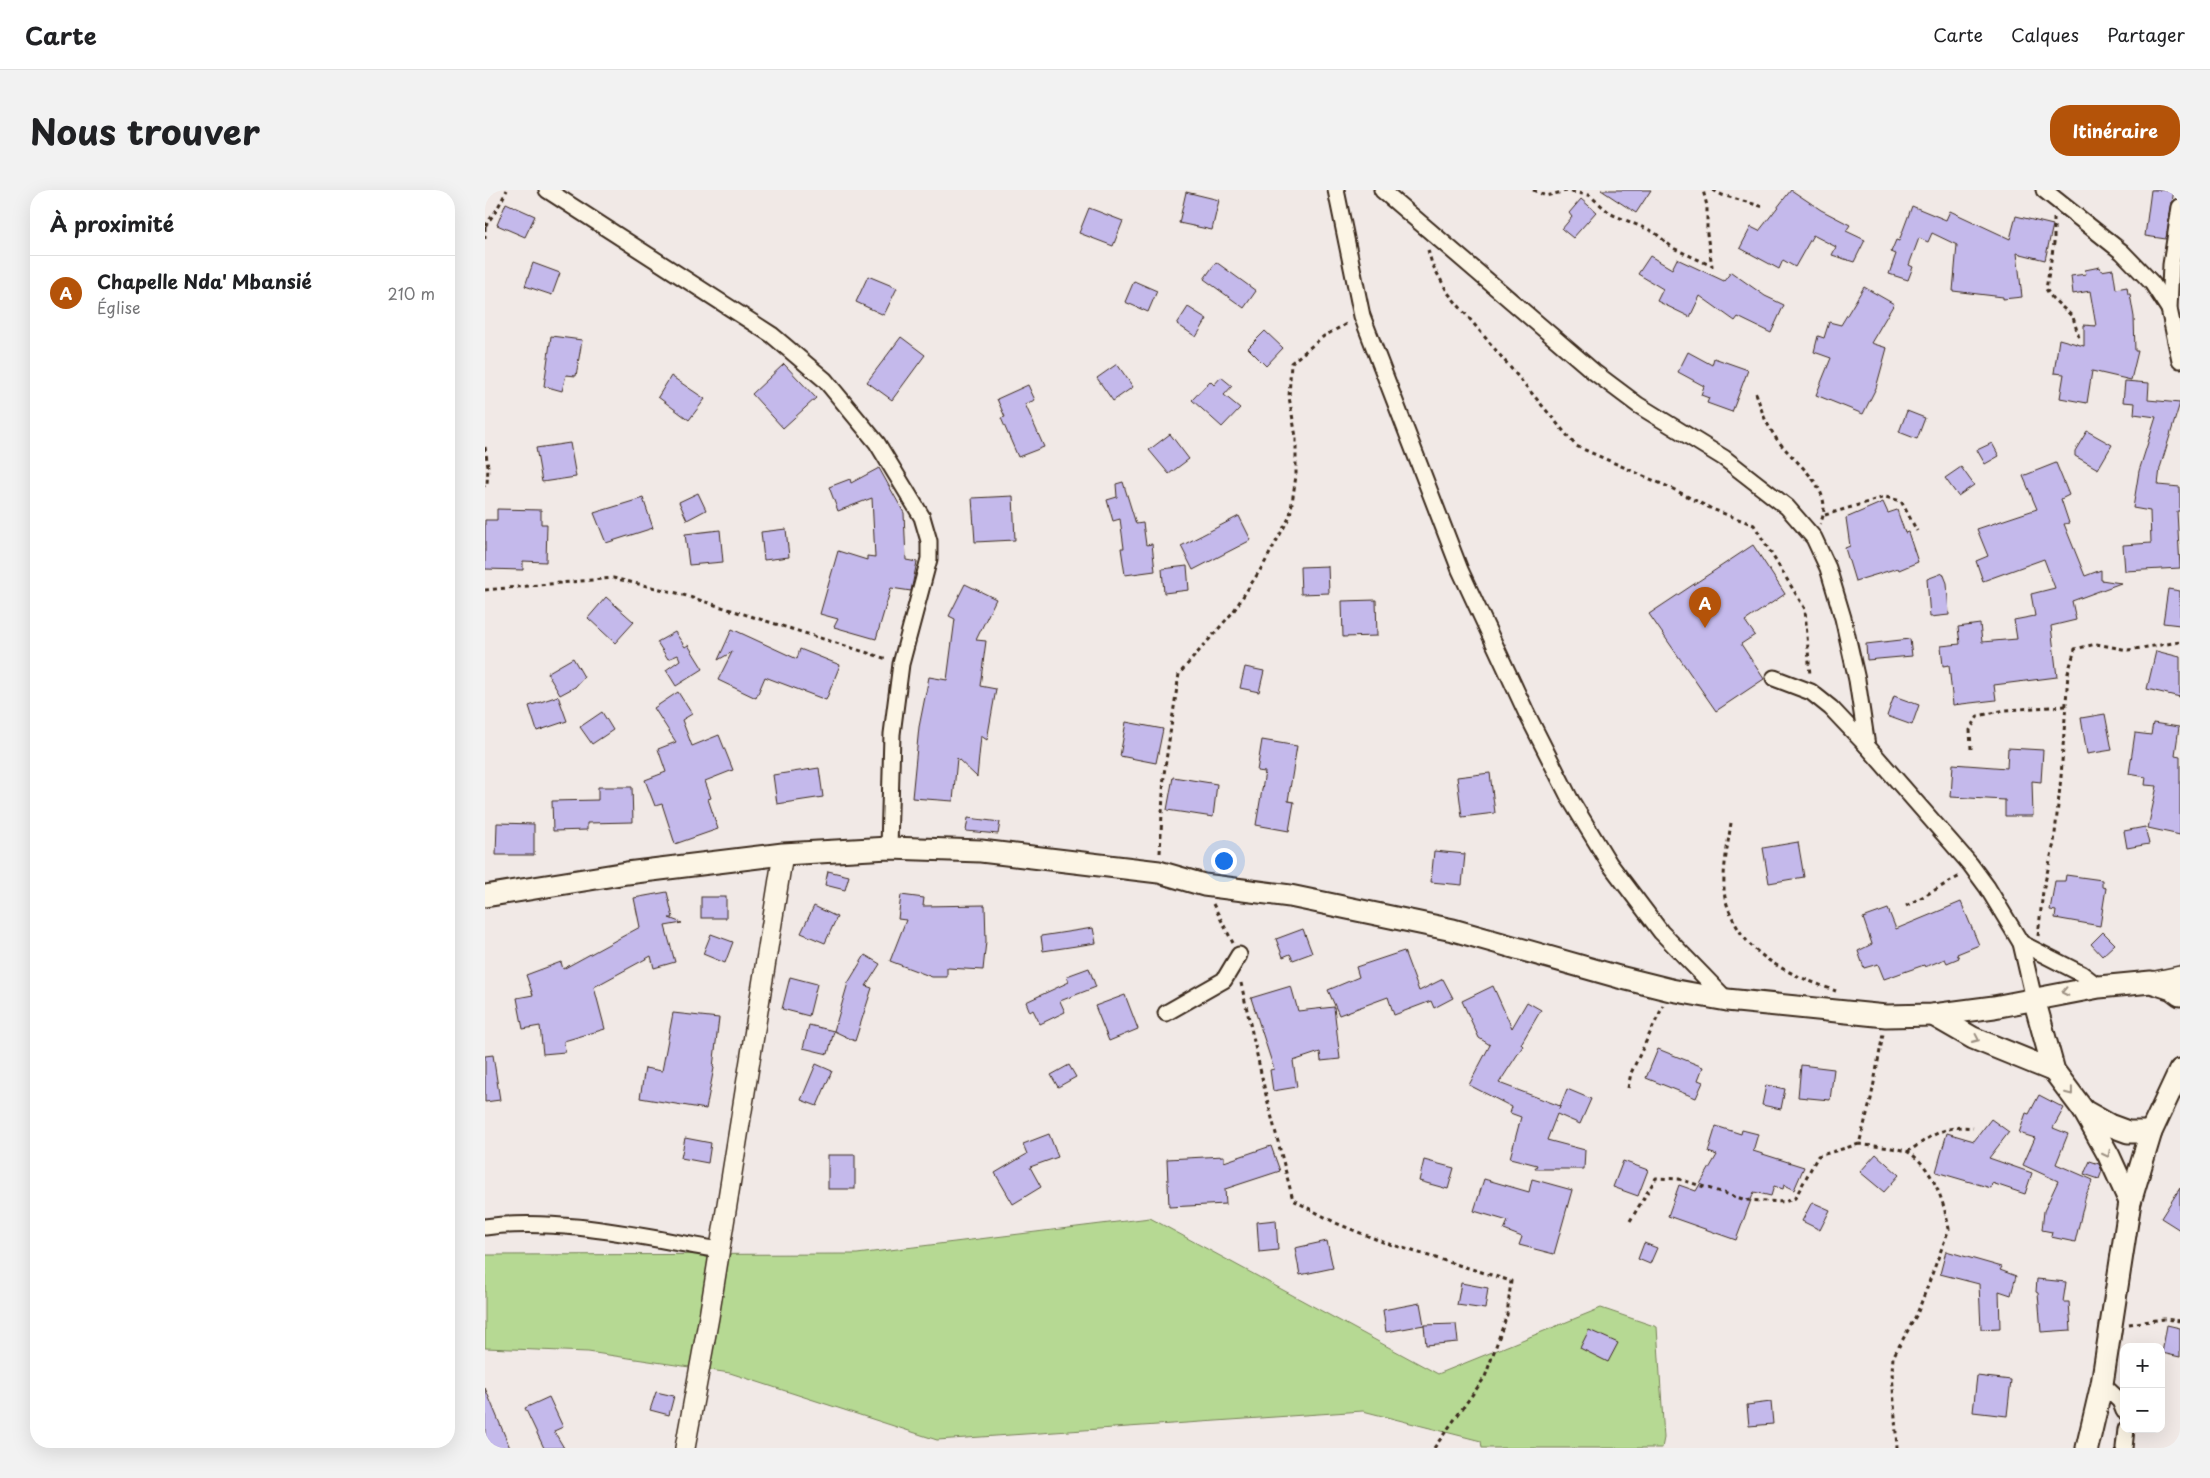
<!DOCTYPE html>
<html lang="fr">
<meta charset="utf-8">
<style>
:root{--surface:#fff;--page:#f2f2f2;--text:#202124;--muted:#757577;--line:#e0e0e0;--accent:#b45309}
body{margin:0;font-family:"Playpen Sans",sans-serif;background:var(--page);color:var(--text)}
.controls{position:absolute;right:15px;bottom:15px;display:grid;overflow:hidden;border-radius:10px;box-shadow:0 5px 20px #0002}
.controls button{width:45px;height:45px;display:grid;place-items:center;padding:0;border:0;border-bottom:1px solid var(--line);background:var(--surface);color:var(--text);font:25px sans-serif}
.you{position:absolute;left:738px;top:670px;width:18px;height:18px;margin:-12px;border:4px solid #fff;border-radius:50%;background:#1a73e8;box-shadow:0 0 0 8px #1a73e833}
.badge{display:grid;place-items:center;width:32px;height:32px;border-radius:50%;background:var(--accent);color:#fff;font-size:16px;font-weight:700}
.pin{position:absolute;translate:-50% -41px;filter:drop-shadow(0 1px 2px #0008)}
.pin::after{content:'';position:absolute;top:26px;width:18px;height:15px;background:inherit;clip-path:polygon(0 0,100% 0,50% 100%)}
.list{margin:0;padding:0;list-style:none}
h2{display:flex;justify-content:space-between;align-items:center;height:65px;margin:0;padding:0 20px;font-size:21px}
h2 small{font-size:16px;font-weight:400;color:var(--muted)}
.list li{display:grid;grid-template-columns:32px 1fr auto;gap:15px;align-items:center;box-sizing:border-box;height:75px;padding:0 20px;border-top:1px solid var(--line)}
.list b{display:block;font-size:19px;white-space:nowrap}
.list p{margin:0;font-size:16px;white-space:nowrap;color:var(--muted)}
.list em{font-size:16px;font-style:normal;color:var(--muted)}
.map{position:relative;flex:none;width:1695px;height:1258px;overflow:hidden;border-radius:20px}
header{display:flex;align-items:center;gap:30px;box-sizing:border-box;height:70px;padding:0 25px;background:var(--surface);border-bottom:1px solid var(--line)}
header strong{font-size:24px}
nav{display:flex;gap:28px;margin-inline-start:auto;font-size:18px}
.intro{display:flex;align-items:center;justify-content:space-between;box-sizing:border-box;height:120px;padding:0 30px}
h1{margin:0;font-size:35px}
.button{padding:12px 22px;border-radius:20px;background:var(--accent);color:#fff;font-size:18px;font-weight:700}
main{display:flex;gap:30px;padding:0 30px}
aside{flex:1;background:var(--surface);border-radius:20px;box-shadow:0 5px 20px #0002}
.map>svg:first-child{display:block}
</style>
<header>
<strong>Carte</strong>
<nav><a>Carte</a><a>Calques</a><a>Partager</a></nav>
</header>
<div class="intro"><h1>Nous trouver</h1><a class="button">Itinéraire</a></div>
<main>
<aside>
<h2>À proximité<small></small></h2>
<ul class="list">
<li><span class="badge">A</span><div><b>Chapelle Nda' Mbansié</b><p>Église</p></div><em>210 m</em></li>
</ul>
</aside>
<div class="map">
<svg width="1695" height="1258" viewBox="0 0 1695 1258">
<rect width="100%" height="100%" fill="#f1e9e6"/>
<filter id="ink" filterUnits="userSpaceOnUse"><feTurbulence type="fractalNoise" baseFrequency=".02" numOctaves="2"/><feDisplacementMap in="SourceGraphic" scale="10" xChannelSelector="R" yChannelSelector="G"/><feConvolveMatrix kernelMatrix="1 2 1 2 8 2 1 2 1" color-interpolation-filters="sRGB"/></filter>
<g filter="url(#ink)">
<polygon fill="#b6d993" stroke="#788258" points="665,1028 953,1184 1116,1118 1172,1137 1179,1248 1177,1258 997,1258 996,1251 878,1221 452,1250 245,1183 103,1162 0,1158 0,1065 372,1064"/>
<g fill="#c4b9eb" stroke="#3b2a1e">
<polygon points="1116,0 1166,0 1151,23"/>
<polygon points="1306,0 1336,20 1365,35 1361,41 1380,50 1369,72 1347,65 1351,57 1328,45 1310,77 1298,70 1294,79 1255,58 1266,37 1274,41"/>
<polygon points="1666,0 1689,0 1681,49 1660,46"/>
<polygon points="701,2 734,10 727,40 694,33"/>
<polygon points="1096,9 1111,22 1088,48 1077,39 1087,27 1084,23"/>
<polygon points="21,13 50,26 40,47 12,35"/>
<polygon points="1427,16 1461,30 1465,21 1525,49 1531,26 1568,35 1560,70 1532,63 1537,107 1518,109 1518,107 1468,101 1472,55 1447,43 1443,52 1434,48 1424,75 1428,77 1423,90 1404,84 1411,64 1406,62 1411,50 1414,51"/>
<polygon points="604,18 638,31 628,56 594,43"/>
<polygon points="1165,66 1187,79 1192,69 1239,91 1246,82 1280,106 1299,115 1286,143 1253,127 1250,131 1215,106 1205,127 1172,111 1178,99 1153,84"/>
<polygon points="731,72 771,101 759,118 719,89"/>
<polygon points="48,73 75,83 67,105 40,96"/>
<polygon points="1615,77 1616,81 1628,79 1631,99 1642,97 1643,104 1645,104 1649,127 1650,161 1653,161 1646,190 1607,181 1602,213 1575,208 1579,184 1569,183 1574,149 1599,156 1599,135 1611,136 1605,101 1588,104 1586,86 1601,84 1600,80"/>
<polygon points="383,86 412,98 399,125 371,112"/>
<polygon points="649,91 672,101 663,122 640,112"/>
<polygon points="1379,97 1409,114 1386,153 1402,158 1391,198 1378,224 1331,205 1346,168 1329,162 1333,146 1339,148 1344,132 1356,135"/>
<polygon points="703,117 722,129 711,147 692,134"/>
<polygon points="780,141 798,158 781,176 763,158"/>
<polygon points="66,146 97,150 91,186 81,185 77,201 59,196"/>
<polygon points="416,147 440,165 407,210 382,192"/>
<polygon points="1203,162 1227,175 1229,168 1263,180 1247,222 1222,213 1224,208 1216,205 1219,196 1193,182"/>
<polygon points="299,174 331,208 298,238 267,204"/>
<polygon points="632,174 648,197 628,211 612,188"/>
<polygon points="186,186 220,209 204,230 173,207"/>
<polygon points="736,187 747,196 739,205 755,218 737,237 707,210 725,191 729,195"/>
<polygon points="1640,191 1664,193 1663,210 1695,213 1675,278 1673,295 1695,297 1695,321 1692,321 1695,378 1640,381 1638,355 1666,353 1665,321 1648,318 1654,281 1671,227 1649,224 1650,213 1638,212"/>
<polygon points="543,195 550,210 540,214 559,257 533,267 516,228 520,227 512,209"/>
<polygon points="1422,221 1440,228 1432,249 1414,242"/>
<polygon points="1602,241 1627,255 1613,279 1590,266 1590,261"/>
<polygon points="685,244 704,269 684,284 664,260"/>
<polygon points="85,253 91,287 57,292 51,258"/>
<polygon points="1507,253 1514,266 1500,274 1492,260"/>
<polygon points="1571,273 1584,305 1576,309 1584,333 1579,334 1600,386 1616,380 1616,390 1636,393 1587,411 1591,430 1566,436 1572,487 1509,495 1511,510 1468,515 1464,475 1458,476 1456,456 1475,454 1473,437 1495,434 1497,452 1532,449 1529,430 1550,426 1546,404 1570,398 1559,369 1498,391 1491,371 1503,366 1492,339 1552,319 1538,286"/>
<polygon points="1476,277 1489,295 1473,306 1460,288"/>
<polygon points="394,278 419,323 421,370 432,372 426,401 406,398 391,449 349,437 353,429 335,424 353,361 382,370 382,366 390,367 387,308 353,321 344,297 365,289 366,293"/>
<polygon points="638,292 651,334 658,333 661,355 667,354 670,381 640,385 636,358 639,358 635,329 628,331 622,310 632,307 631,294"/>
<polygon points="213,303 221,320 202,330 194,312"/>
<polygon points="528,306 530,350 490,352 487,308"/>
<polygon points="158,308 168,338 121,353 109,323"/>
<polygon points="1398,312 1403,323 1412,320 1420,343 1423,342 1433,372 1414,380 1413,378 1370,391 1360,358 1365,356 1361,328"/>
<polygon points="12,319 56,320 56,334 62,334 61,372 38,371 38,380 0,379 0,330 12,330"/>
<polygon points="754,326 766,350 708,380 696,356"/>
<polygon points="301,339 304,367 279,370 276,342"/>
<polygon points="235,340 238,372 204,375 200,344"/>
<polygon points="1268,355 1300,404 1260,431 1270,445 1256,454 1279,489 1231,521 1164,424"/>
<polygon points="702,376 704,400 679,403 677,379"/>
<polygon points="843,376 844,403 816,404 815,377"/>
<polygon points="1458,383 1462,393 1464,425 1445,427 1442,389"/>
<polygon points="480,394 511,409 491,450 501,451 495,496 511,499 502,550 496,546 492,587 472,568 468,611 427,608 434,537 444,487 462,490 470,429 464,426"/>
<polygon points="1683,399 1695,401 1695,435 1678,433"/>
<polygon points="121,407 149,432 130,453 103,428"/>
<polygon points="891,410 892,446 858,447 857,411"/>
<polygon points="247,439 312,469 315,459 355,475 341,510 280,487 271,508 233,490 247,462 233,470"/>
<polygon points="190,442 200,457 203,455 218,479 191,496 181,480 195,470 193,465 183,469 172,452"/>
<polygon points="1425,449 1427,466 1382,470 1381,454"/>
<polygon points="1671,461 1695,467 1695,507 1662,499"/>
<polygon points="88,468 99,487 90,497 75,505 62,483"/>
<polygon points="760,477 779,481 774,502 755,498"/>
<polygon points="193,502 207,524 197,530 207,556 234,545 248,580 220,591 226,608 223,609 233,639 190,654 177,614 170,616 160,590 181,582 173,559 191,552 169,518"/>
<polygon points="73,506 82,531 52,541 44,516"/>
<polygon points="1409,506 1434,515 1427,535 1402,526"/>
<polygon points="117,522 128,540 107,554 95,537"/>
<polygon points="1620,524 1627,560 1602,564 1596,528"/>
<polygon points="641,532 678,539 671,573 635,566"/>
<polygon points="1668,533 1694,537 1690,565 1695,566 1695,645 1663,638 1672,596 1660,595 1661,587 1644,584 1650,543 1666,545"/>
<polygon points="777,550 812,556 803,611 809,612 804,641 771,635 780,582 772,581"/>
<polygon points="1523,558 1558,560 1556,592 1547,591 1548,626 1520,626 1520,610 1466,607 1468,574 1522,578"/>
<polygon points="334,578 338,607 292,614 288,585"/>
<polygon points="1005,583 1010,623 977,627 972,587"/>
<polygon points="688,587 732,594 728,627 682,620"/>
<polygon points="113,597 147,597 148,632 102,633 102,640 68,641 67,611 113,610"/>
<polygon points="483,628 515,632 513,644 481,641"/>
<polygon points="12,633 49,634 49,665 11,665"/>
<polygon points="1660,637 1664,654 1642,658 1639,641"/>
<polygon points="1313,652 1319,687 1284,693 1278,658"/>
<polygon points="949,661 980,664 977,695 946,692"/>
<polygon points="343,681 364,686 360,700 340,695"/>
<polygon points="1581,685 1617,690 1617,697 1621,698 1615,736 1570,728 1571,721 1565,720 1570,691 1580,691"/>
<polygon points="182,702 188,728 184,728 197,733 180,736 190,772 169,778 166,766 109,797 120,839 79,851 80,862 58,864 55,836 38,839 32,808 48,805 41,785 76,772 78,779 155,737 149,708"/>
<polygon points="416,705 439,708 438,716 500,715 501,751 498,780 462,778 462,787 447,787 405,771 421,730 413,729"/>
<rect x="216" y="707" width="25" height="21"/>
<polygon points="1476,712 1494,755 1472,764 1474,768 1462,773 1460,769 1440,777 1439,775 1399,789 1393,774 1379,778 1373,761 1387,754 1378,728 1403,719 1411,739"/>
<polygon points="329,716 352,727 340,753 316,743"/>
<polygon points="608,738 611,753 558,761 556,746"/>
<polygon points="818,739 827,763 808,770 805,764 798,767 791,749"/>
<polygon points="1618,742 1630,754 1617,766 1606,754"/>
<polygon points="226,744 248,752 240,773 218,764"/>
<polygon points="919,761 934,801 958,789 968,808 949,818 946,811 909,825 903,807 854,825 843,800 874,787 871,777"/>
<polygon points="380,765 395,774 381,796 387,798 370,851 349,841 363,793"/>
<polygon points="604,778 611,797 575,811 580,822 555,834 548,820 545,822 541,812 584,792 582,786"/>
<polygon points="305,787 332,794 324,826 297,819"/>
<polygon points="806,796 813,821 849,817 855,869 836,871 835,862 808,871 812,897 788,901 785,880 789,879 766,808"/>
<polygon points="1008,796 1027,838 1042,812 1056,820 1036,854 1038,856 1014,893 1075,916 1074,919 1082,899 1106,909 1095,934 1072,924 1062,950 1100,960 1099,979 1050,979 1052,975 1025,968 1036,927 1025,923 1027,917 984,895 1005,855 994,848 977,811"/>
<polygon points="640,805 653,839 624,851 610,816"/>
<polygon points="188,823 234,828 228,877 229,878 221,919 155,908 160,878 177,881"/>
<polygon points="324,835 349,841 343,864 318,858"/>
<polygon points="1173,859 1218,877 1213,890 1218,892 1211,908 1161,888"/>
<polygon points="8,865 15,910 0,912 0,866"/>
<polygon points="331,874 347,881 332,916 316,910"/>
<polygon points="584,875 591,887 573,897 566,885"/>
<polygon points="1316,875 1349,879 1345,910 1313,907"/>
<polygon points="1281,895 1300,899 1296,919 1277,915"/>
<polygon points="1554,905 1579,918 1568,938 1583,944 1571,974 1608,990 1601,1005 1590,1052 1566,1047 1567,1042 1557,1040 1559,1021 1573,991 1538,975 1550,948 1534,943 1541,923 1544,924"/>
<polygon points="1506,929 1524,942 1504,968 1547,983 1540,1004 1507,993 1506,998 1451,982 1462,943 1489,951"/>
<polygon points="1231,936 1256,944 1257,940 1273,944 1268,961 1319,977 1309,1000 1299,995 1298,999 1289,996 1286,1006 1269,1002 1251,1050 1183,1026 1194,995 1211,1001 1232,965 1223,962"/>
<polygon points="564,944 573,967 545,977 556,997 528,1014 510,983 542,964 538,954"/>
<polygon points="200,948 226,953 223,973 196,968"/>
<polygon points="786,956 795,981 740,999 741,1014 684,1017 682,969 739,966 739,972"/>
<polygon points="1391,964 1414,985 1399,1002 1375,982"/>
<rect x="343" y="965" width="27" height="34"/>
<polygon points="939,970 969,978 963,999 934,991"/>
<polygon points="1138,971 1163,980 1153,1006 1128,997"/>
<polygon points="1605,971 1614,974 1617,981 1614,989 1599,984"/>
<polygon points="999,989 1044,1002 1047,989 1087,1000 1069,1064 1034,1055 1037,1047 1019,1040 1023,1031 989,1021"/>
<polygon points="1695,998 1695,1040 1676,1028"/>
<polygon points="1327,1012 1345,1020 1335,1040 1317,1031"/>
<polygon points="791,1030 793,1060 774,1062 772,1032"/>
<polygon points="842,1051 848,1078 815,1085 810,1058"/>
<polygon points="1159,1053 1172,1058 1165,1074 1153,1069"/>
<polygon points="1461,1061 1517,1077 1515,1080 1531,1086 1526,1105 1514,1101 1515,1138 1496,1139 1494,1094 1455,1084"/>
<polygon points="1552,1089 1581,1092 1578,1112 1584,1112 1586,1140 1556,1142 1553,1103 1551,1102"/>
<polygon points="976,1093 1003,1098 1000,1119 972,1115"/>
<polygon points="935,1113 939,1135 901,1142 898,1120"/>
<polygon points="971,1134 973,1152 941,1155 939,1135"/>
<polygon points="1682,1135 1695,1138 1695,1167 1677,1163"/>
<polygon points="1104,1140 1133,1153 1123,1172 1095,1158"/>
<polygon points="1492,1186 1526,1190 1522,1226 1488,1222"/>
<polygon points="0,1198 25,1258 0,1258"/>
<polygon points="171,1202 189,1206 184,1225 165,1220"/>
<polygon points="64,1207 78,1237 69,1241 79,1258 59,1258 40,1218"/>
<polygon points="1286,1212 1288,1234 1264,1236 1262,1215"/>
</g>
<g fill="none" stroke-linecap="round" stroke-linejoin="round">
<defs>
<g id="minor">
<polyline points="62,0 287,145 340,190 392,253 437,327 444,351 444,369 416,474 407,544 404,658"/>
<polyline points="851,0 877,126 975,380 1041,522 1085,609 1124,673 1176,742 1242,810"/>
<polyline points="897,0 1109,182 1153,215 1239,268 1302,317 1329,348 1343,378 1358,428 1372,490 1382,556 1485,674 1502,697 1536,753 1549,809"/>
<polyline points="1559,0 1637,62 1667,93 1684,119"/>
<polyline points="1695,17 1686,75 1684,119 1695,170"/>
<polyline points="1289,488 1326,502 1346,518 1382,556"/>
<polyline points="1536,753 1597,784 1614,797"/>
<polyline points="681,823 739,790 754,765"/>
<path d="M 0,1037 C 76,1027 160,1048 235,1060"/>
<polyline points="1617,1194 1635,1211 1639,1221"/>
<polyline points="1639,1258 1641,1239"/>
</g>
<g id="tertiary">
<polyline points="1666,792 1695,786"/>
<polyline points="200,1258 224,1127 298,664"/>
</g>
<g id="secondary">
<polyline points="0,706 142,683 298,664 404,658 496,661 674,682 719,695 805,706 968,740 1134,787 1186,800 1242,810 1401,826 1448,825 1509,817 1614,797 1666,792 1687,799 1695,805"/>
<polyline points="1549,809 1569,881 1599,921 1624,935 1643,942 1666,942"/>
<polyline points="1448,825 1488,848 1569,881"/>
<polyline points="1599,921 1624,966 1645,1012"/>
<polyline points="1602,1258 1617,1194 1645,1012 1666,942 1695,880"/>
</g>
</defs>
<use href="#minor" stroke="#3b2a1e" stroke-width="19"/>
<use href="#tertiary" stroke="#3b2a1e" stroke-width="22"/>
<use href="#secondary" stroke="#3b2a1e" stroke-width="25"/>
<g stroke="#3b2a1e" stroke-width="3" stroke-dasharray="4 4" stroke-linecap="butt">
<polyline points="1048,0 1061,6 1081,1 1104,5 1126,24 1169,42 1188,58 1227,76 1222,44 1222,16 1218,0"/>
<polyline points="1228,0 1237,5 1279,17"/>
<polyline points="1569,28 1569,53 1561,99 1567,108 1588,127 1594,148"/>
<polyline points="0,36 11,21 22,0"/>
<polyline points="0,37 0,50"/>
<polyline points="943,60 947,74 963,103 1091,256 1188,299 1227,319 1269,335 1320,419 1325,486"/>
<path d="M 1271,203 C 1275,214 1278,228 1285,238 C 1289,246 1295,254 1301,260 C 1319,280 1350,303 1335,334"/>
<polyline points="0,257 3,277 2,295 0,296"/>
<polyline points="1340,325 1400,307 1416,311 1432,341"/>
<polyline points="0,400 128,388 192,403 402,469"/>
<polyline points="1486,559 1485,540 1493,526 1520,520 1581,516"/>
<path d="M 1246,633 C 1243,654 1238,677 1239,698 C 1239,709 1244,721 1249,731 C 1269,772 1311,786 1351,801"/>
<polyline points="675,663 679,584 694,484 748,422 779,374 805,326 811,286 811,247 804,207 806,173 839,146 863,133"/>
<polyline points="728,714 748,753"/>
<polyline points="1421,716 1475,686"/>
<polyline points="1553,746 1558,701 1569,653 1576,587 1583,483 1590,459 1611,454 1643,460 1695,452"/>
<polyline points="756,793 780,901 808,1010 851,1033 898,1052 1026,1091 1022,1125 1000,1187 949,1258"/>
<polyline points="1143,898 1146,883 1178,816"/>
<path d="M 1374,954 C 1384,956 1416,958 1423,962 C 1448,977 1459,1012 1464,1039 L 1432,1124 L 1408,1167 L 1407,1182 L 1412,1258"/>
<path d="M 1422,962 C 1446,947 1459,934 1488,938"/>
<polyline points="1145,1031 1171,988 1194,989 1261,1010 1300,1012 1310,1008 1333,966 1374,954 1386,909 1398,844"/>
<polyline points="1644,1134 1679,1129 1695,1131"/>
</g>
<use href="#minor" stroke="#fcf5e5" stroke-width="15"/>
<use href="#tertiary" stroke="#fcf5e5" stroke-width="19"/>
<use href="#secondary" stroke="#fcf5e5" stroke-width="21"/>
</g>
<defs><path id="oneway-chevron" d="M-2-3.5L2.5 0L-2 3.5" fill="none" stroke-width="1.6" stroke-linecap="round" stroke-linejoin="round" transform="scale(1.25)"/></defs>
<g stroke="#9c9082">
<use href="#oneway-chevron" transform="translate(1580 802) rotate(168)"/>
<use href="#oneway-chevron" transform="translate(1491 849) rotate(25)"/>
<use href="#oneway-chevron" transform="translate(1585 902) rotate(52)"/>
<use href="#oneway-chevron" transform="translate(1622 964) rotate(63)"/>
</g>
</g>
</svg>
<div class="controls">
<button>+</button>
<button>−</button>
</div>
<div class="you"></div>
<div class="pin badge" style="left:1220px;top:438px">A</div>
</div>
</main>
